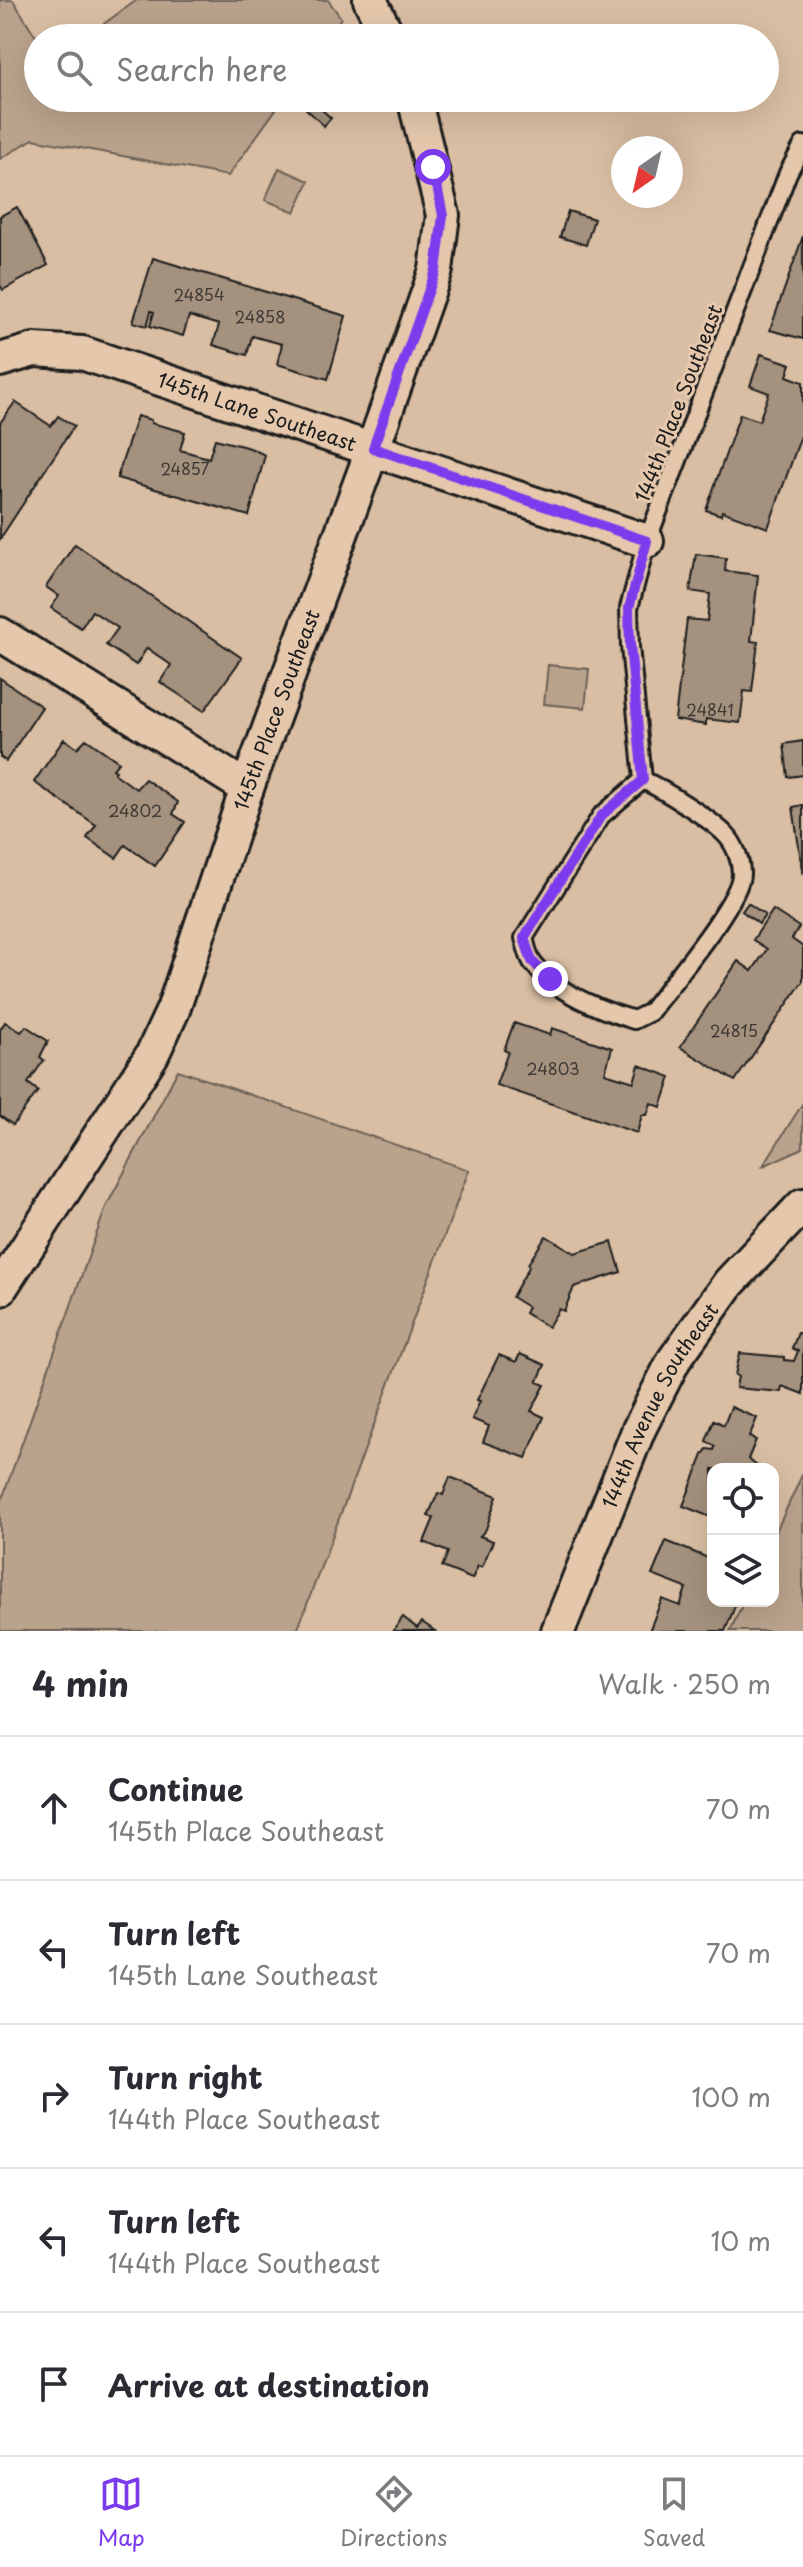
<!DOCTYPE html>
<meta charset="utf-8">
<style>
:root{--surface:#fff;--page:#f2f2f3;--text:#2b2b33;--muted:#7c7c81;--line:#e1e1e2;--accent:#7c3aed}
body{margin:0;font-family:"Playpen Sans",sans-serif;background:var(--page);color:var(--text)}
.controls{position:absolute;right:24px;bottom:24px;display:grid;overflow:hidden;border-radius:16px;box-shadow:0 8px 32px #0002}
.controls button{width:72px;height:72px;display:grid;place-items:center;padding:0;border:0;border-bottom:2px solid var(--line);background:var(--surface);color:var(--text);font:40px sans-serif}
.compass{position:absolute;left:611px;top:136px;width:72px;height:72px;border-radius:50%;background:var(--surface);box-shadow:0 8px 32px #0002;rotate:214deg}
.stop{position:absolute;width:24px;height:24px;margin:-18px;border:6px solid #7c3aed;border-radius:50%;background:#fff}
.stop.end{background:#7c3aed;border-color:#fff;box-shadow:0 2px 8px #0008}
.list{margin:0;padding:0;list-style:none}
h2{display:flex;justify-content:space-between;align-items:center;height:104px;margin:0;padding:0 32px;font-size:34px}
h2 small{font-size:26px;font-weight:400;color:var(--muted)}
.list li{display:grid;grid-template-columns:52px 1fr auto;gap:24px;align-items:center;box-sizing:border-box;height:144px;padding:0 32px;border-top:2px solid var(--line)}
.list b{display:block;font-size:30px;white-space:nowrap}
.list p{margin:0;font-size:26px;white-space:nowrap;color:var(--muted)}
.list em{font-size:26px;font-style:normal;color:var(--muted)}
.icon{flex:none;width:44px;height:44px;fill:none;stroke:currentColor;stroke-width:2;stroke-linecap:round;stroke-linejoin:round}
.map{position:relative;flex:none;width:803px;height:1631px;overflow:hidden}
.search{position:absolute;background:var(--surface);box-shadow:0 8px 32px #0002;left:24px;right:24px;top:24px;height:88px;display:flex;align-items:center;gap:20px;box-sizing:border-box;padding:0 28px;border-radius:44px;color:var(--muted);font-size:30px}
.sheet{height:824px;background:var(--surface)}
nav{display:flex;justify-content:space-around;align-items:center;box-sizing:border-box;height:112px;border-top:2px solid var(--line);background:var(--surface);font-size:22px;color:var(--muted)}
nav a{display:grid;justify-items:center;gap:4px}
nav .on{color:var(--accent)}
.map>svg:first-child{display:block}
</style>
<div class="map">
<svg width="803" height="1631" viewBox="0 0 803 1631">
<rect width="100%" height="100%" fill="#d9bea3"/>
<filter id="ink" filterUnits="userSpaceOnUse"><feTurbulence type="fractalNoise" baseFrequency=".0125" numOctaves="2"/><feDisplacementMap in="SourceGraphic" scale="16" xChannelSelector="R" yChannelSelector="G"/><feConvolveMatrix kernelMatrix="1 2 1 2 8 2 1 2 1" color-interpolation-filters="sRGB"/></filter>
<g filter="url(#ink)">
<g fill="#baa38d" stroke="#6b6054" stroke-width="2">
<polygon points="0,0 13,0 38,40 38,98 284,98 228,176 33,139 0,159"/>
<polygon points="137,0 328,0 341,18 327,38 84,38"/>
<polygon points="279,168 309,181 295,212 265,200"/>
<polygon points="548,665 589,669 585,708 544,704"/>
<polygon points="178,1070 469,1170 297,1631 0,1631 0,1505 106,1207"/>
<polygon points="803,1103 803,1148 763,1166"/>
<polygon points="803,1473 803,1631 730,1631 744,1601 773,1601 773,1538"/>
</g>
<g fill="#a4917e" stroke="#1c1c1c" stroke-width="2">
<polygon points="304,98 309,98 331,118 324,126 300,103"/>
<polygon points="17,207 48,265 3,290 0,285 0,216"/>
<polygon points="568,211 594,219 586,245 560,237"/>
<polygon points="803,236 803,339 770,330"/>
<polygon points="153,258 346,316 328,379 277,364 282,344 252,336 247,355 213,345 219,325 189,316 183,336 150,326 154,312 151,311 147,326 133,322"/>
<polygon points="761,354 791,364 787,376 803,382 803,430 768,528 722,511 721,515 706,510 740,414 759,421 769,393 750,386"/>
<polygon points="15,402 51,426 58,416 74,426 0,539 0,423"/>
<polygon points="137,416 151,420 151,423 185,432 180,450 209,458 215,439 250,448 265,455 249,516 117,478"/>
<polygon points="75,544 242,658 204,711 160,682 171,665 147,648 136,665 106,645 118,628 92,611 81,628 51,608 59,596 46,587"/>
<polygon points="696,554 726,558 725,571 758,575 751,641 758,642 752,692 744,691 740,723 706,719 706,725 675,720 687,619 707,621 710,594 690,591"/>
<polygon points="0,678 42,707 6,761 0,757"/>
<polygon points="64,739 77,748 86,739 119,762 113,769 116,771 114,773 136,789 145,779 178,802 173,814 185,822 155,866 125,845 116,858 87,838 96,825 34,782"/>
<polygon points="803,741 803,775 788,777 784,744"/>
<polygon points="803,805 803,874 793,807"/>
<polygon points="748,903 765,915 759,924 742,911"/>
<polygon points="773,910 799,927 792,939 803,947 803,981 735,1081 680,1047 738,961 752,971 767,949 753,940"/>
<polygon points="5,1022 21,1032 26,1026 48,1041 40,1057 44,1060 28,1083 38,1091 13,1125 0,1116 0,1030"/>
<polygon points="514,1023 550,1035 552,1028 612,1048 605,1073 634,1082 639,1065 671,1077 661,1107 651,1103 647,1115 642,1115 637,1133 496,1085 508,1052 504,1050"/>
<polygon points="546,1236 575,1253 612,1242 621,1272 574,1287 564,1311 559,1309 548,1327 525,1313 528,1307 512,1297 529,1267 528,1264"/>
<polygon points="798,1333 803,1334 803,1394 782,1386 781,1392 736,1388 738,1376 735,1375 740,1353 784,1357 784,1360 794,1361 798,1351 792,1348"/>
<polygon points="520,1354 545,1365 537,1382 545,1385 531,1411 544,1417 526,1458 483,1442 489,1426 472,1419 480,1401 477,1400 499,1355 516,1362"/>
<polygon points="731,1407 757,1418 749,1437 756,1440 748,1459 761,1469 713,1469 713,1518 683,1506 703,1455 707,1449 714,1450 715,1446 706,1441 714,1420 724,1425"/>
<polygon points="450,1477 497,1496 486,1529 480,1536 493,1541 482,1567 478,1566 472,1579 442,1567 448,1552 424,1542 434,1518 428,1516 438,1493 443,1495"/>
<polygon points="666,1541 713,1560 713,1601 737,1601 725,1631 649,1631 662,1599 680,1606 686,1588 652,1575"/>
<polygon points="403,1617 417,1628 422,1622 435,1631 393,1631"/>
</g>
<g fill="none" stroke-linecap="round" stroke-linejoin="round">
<defs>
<g id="service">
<path d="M 643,780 C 664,790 709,818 725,834 C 735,844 741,860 741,874 C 741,901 669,986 650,1012 L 634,1020 C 601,1010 553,992 532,962 C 528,955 526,945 524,938 L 601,816 Z"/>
<polyline points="643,780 630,646 629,608 647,541 788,173 803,145"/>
</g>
<g id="minor">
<polyline points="370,0 389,38"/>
<path id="s1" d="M 0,360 L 34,350 L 82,353 L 647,541"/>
<polyline points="0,634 247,788"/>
<path id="s2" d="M 0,1289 L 152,1055 L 173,1010 L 247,788 L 373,448 L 436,270 L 443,215 L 414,98"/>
<path id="s3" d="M 558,1631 L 639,1429 L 674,1360 L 729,1283 L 803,1205"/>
</g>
</defs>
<use href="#service" stroke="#1c1c1c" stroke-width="22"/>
<use href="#minor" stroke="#1c1c1c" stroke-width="38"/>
<use href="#service" stroke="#e5c8ac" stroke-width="16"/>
<use href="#minor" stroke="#e5c8ac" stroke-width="32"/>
</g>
</g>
<g fill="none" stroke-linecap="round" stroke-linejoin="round" filter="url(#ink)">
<polyline stroke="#7c3aed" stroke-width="10" points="433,167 443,215 436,270 373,448 647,541 629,608 630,646 643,780 601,816 524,938 532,961 550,979"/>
</g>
<g text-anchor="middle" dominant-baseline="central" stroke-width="6" stroke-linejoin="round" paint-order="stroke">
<g font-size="16" fill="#3e3934">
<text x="199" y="294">24854</text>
<text x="260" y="316">24858</text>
<text x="185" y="468">24857</text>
<text x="710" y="709">24841</text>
<text x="135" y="810">24802</text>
<text x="734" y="1030">24815</text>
<text x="553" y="1068">24803</text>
</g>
<g font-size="20" fill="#1c1c1c" stroke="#e5c8ac">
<text transform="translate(678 403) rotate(-69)">144th Place Southeast</text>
<text stroke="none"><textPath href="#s1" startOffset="268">145th Lane Southeast</textPath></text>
<text stroke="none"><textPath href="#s2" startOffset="646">145th Place Southeast</textPath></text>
<text stroke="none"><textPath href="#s3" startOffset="248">144th Avenue Southeast</textPath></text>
</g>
</g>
</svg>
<div class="controls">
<button><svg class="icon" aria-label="locate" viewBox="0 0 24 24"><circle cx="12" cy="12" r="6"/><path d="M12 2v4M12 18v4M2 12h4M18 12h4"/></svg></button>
<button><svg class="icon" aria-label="layers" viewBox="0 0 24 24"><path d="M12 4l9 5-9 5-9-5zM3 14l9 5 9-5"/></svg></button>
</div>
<svg class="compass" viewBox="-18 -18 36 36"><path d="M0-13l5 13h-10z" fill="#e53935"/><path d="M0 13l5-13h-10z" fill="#7c7c81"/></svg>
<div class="stop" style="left:433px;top:167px"></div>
<div class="stop end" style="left:550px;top:979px"></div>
<div class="search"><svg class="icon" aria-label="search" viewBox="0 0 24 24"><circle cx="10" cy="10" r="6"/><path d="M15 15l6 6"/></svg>Search here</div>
</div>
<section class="sheet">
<h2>4 min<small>Walk · 250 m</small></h2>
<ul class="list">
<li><svg class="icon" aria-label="ahead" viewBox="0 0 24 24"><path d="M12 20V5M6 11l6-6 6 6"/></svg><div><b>Continue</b><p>145th Place Southeast</p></div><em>70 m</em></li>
<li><svg class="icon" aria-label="left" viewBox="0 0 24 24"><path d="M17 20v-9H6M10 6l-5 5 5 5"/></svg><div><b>Turn left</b><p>145th Lane Southeast</p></div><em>70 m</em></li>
<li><svg class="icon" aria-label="right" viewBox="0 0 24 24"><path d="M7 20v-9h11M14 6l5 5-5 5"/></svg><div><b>Turn right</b><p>144th Place Southeast</p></div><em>100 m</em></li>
<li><svg class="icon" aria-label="left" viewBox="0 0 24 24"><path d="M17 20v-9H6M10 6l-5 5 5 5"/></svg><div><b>Turn left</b><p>144th Place Southeast</p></div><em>10 m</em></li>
<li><svg class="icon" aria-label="arrive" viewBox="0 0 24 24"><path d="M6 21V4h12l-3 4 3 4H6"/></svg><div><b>Arrive at destination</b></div></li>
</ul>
</section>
<nav>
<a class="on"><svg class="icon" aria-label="map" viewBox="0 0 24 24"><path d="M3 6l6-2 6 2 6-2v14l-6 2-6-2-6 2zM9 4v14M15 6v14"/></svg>Map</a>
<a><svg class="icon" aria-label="directions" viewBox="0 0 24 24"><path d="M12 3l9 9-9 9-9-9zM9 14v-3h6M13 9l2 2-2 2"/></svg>Directions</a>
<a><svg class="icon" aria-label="saved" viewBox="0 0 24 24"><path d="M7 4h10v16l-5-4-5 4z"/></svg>Saved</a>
</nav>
